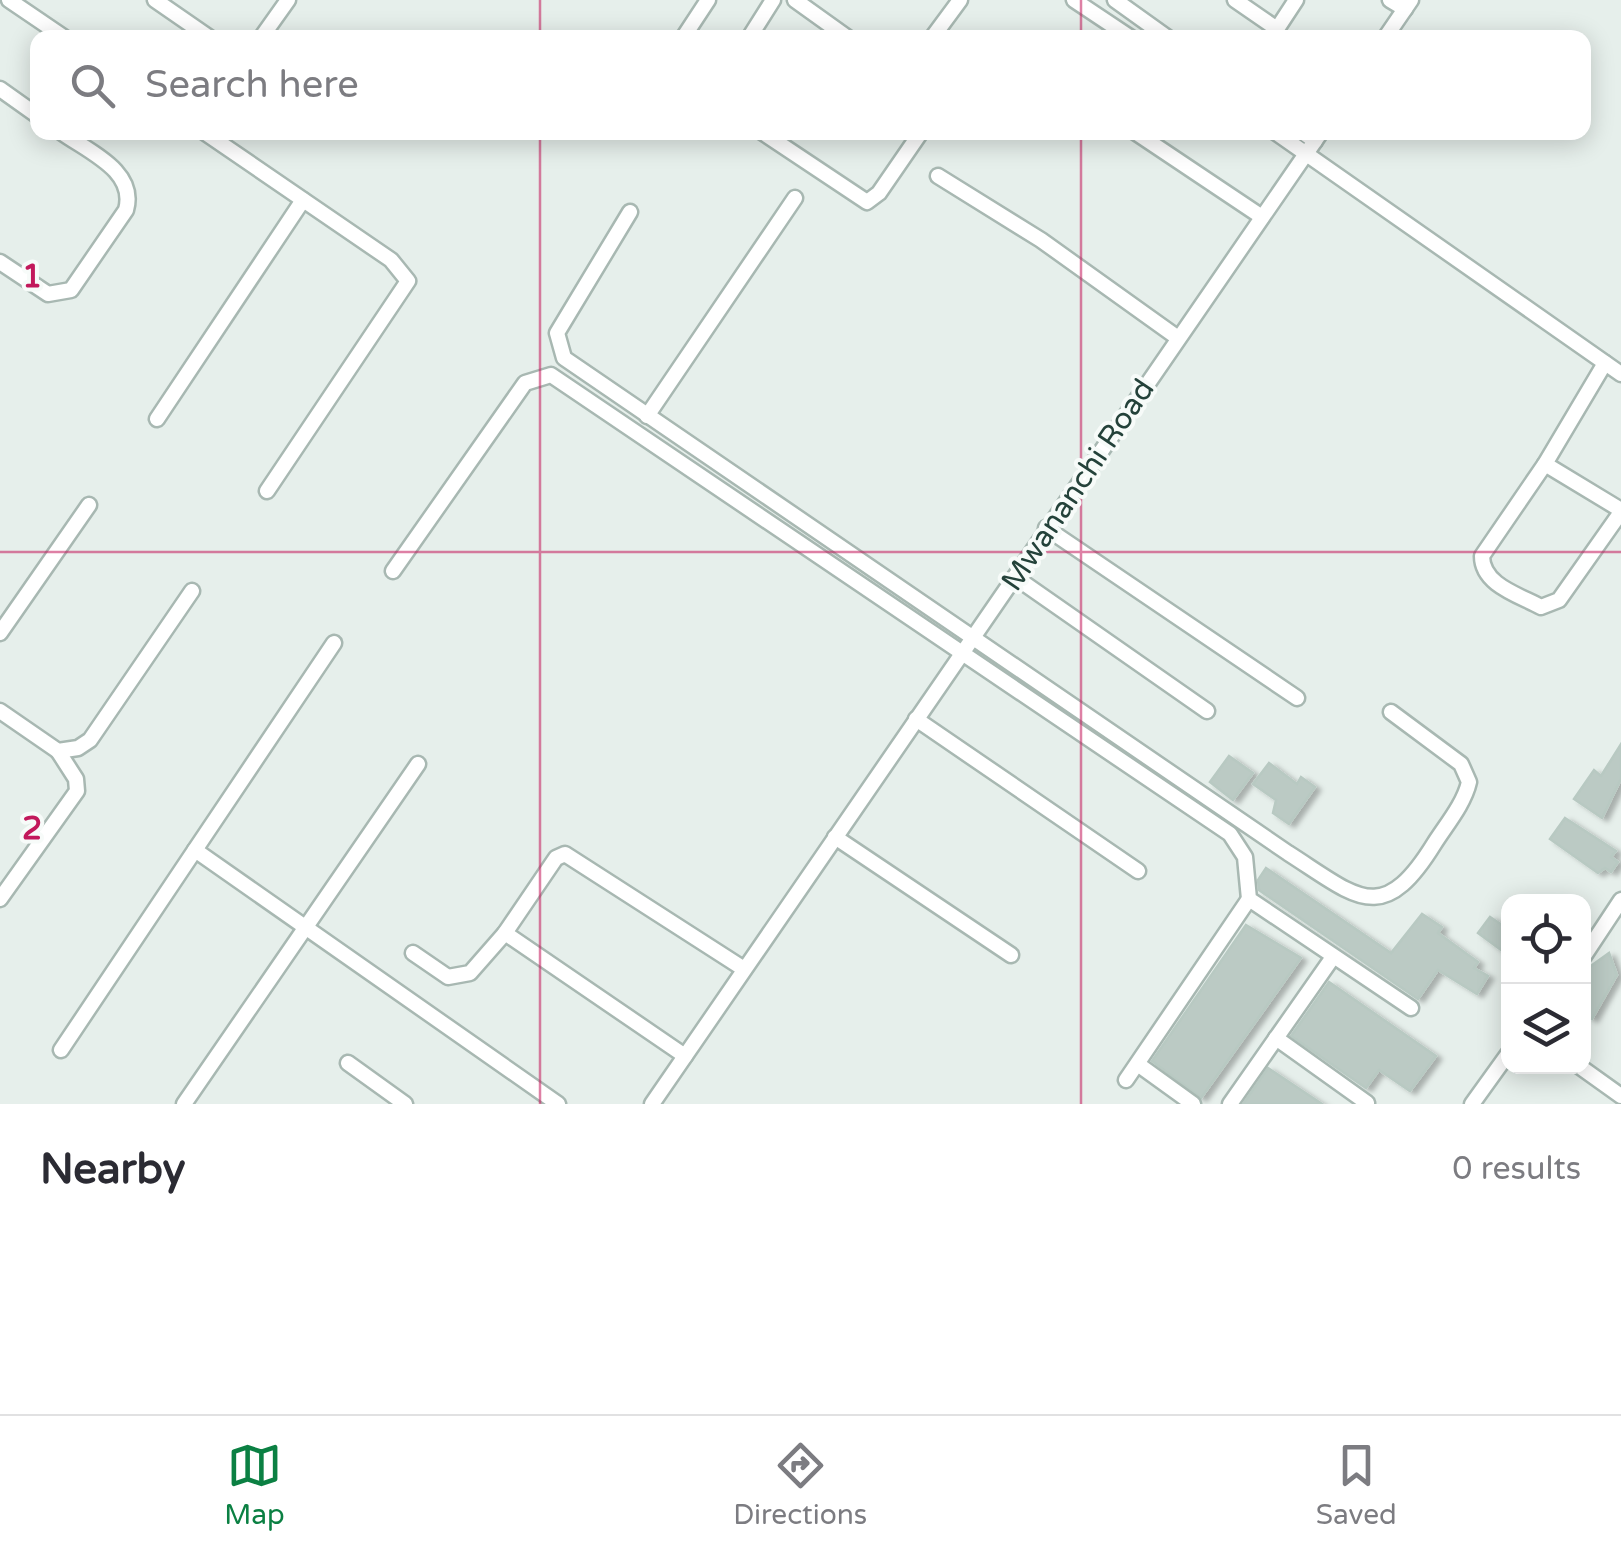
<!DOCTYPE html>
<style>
:root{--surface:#fff;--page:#f2f2f3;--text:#2b2b33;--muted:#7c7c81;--line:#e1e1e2;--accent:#0b8043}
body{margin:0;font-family:"Varela Round",sans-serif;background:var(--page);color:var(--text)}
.controls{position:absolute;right:30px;bottom:30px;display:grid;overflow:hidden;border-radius:20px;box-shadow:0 5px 25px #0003}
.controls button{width:90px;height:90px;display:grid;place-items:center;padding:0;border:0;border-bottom:2px solid var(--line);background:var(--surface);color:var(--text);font:50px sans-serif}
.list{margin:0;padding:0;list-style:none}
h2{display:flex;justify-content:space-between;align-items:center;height:130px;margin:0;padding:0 40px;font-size:42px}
h2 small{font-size:32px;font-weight:400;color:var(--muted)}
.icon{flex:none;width:55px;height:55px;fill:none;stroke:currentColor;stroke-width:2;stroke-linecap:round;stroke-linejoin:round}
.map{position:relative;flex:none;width:1621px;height:1104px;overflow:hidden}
.search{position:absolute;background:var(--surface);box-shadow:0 5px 25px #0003;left:30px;right:30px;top:30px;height:110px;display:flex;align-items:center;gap:25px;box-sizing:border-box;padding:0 35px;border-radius:20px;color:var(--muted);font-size:38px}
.sheet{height:310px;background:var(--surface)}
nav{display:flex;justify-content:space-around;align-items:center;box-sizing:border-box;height:140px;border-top:2px solid var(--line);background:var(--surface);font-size:28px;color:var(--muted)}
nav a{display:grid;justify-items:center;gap:5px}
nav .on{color:var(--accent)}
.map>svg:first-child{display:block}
</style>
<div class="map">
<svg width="1621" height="1104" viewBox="0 0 1621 1104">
<defs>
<filter id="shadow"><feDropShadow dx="5.5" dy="3" stdDeviation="2.5" flood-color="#0004"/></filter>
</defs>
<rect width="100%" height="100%" fill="#e6efeb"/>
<g fill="#bbcac4" stroke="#b8c9c2" stroke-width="2.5" filter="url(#shadow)">
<polygon points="1621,744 1621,779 1602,818 1574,799 1594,770 1601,776"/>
<polygon points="1229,756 1253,773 1233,800 1210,782"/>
<polygon points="1269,763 1297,784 1301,777 1315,787 1289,824 1273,813 1276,800 1253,784"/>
<polygon points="1565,818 1616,851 1611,857 1618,862 1611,872 1605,868 1598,873 1550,839"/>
<polygon points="1266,868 1391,953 1422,914 1442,927 1438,933 1478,962 1474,968 1488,976 1477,994 1438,970 1418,999 1259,890 1258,880"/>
<polygon points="1508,916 1508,955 1478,933 1490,917 1502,925"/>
<polygon points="1246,925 1301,958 1201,1098 1152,1061"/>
<polygon points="1609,953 1617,975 1592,1019 1584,1013 1584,971"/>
<polygon points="1329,982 1436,1056 1410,1091 1379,1070 1366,1088 1291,1036"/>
<polygon points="1268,1068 1322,1104 1243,1104"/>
</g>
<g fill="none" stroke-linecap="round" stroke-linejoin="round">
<defs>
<g id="minor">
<polyline points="9,0 65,38"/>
<polyline points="155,0 210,38"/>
<polyline points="795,0 848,38"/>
<polyline points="1074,0 1131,38"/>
<polyline points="1115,0 1168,38"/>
<polyline points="1235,0 1277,29 1296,0"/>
<polyline points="1390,0 1405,9"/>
<polyline points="261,38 288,0"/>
<polyline points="683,38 708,0"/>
<polyline points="749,38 773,0"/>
<polyline points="932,38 960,0"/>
<polyline points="1385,38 1411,0"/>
<polyline points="0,89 38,116"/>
<polyline points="204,132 391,260 408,281 267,491"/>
<polyline points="762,132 867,202 879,193 921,132"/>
<polyline points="1135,132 1262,217"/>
<polyline points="1275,132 1621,374"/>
<polyline points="1302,132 1315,141"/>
<polyline points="938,176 1041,240 1178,338"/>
<path d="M 630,212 L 557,333 L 564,358 L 1288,853 C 1357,897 1382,928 1434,844 C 1446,825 1464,804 1469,782 L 1461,764 L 1391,712"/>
<path d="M 0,262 L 48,294 L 71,290 L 126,210 C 137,171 89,152 61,132"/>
<path d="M 1605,363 L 1545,464 L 1482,556 C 1482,585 1519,595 1541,607 L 1559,600 L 1621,512"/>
<polyline points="647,416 795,198"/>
<polyline points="157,419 303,200"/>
<polyline points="1545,464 1621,510"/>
<polyline points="1046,528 1297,698"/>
<polyline points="393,571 525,383 551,375 1230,834 1245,857 1249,899 1411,1008"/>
<polyline points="1015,577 1207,711"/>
<polyline points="0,633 89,505"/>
<polyline points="0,711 58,751 78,748 90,740 192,591"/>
<polyline points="916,719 1138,871"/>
<polyline points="835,837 1011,955"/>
<polyline points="195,850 334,643"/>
<polyline points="0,899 77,791 76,779 58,751"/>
<polyline points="505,933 685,1056"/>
<polyline points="413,953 448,977 470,973 505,933 556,858 565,854 744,969"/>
<polyline points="1584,956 1621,900"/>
<polyline points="1276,1038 1367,1103"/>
<polyline points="61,1050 195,850 558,1104"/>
<polyline points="348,1063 405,1104"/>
<polyline points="1139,1065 1193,1104"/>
<polyline points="1579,1066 1621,1096"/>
<polyline points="1126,1080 1249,899"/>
<polyline points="184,1104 418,764"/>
<polyline points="652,1104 1321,132"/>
<polyline points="1230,1104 1333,957"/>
<polyline points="1472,1104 1508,1054"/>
</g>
</defs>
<use href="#minor" stroke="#a8b8b2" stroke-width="19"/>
<use href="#minor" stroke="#fff" stroke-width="14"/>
</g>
<path fill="none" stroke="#c2185b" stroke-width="2.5" stroke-opacity="0.55" d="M 540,0 L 540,38M 1081,0 L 1081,38M 540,132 L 540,1104M 1081,132 L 1081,1104M 0,552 L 1621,552"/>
<g text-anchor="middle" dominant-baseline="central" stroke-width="8" stroke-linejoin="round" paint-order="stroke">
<g font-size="30" fill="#24423a" stroke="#f7fbf9">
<text transform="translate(1078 485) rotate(-56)">Mwananchi Road</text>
</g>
</g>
<g font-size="32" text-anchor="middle" font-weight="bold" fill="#c2185b" stroke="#f7fbf9" stroke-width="8" stroke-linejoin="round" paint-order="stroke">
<text x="32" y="287">1</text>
<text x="32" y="839">2</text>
</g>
</svg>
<div class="controls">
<button><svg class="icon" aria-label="locate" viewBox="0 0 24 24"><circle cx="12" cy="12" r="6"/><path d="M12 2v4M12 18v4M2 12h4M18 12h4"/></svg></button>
<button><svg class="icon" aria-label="layers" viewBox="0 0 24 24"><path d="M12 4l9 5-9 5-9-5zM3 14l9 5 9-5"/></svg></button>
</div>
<div class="search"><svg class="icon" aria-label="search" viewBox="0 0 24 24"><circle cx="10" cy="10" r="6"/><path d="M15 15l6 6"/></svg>Search here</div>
</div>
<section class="sheet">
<h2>Nearby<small>0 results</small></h2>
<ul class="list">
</ul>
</section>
<nav>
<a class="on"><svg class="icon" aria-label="map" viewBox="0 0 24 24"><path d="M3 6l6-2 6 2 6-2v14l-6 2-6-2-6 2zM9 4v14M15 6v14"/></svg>Map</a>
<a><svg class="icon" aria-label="directions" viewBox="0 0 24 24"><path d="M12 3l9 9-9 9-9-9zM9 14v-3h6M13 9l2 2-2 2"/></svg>Directions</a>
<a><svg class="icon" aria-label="saved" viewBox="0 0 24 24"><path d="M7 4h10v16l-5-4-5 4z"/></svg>Saved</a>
</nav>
